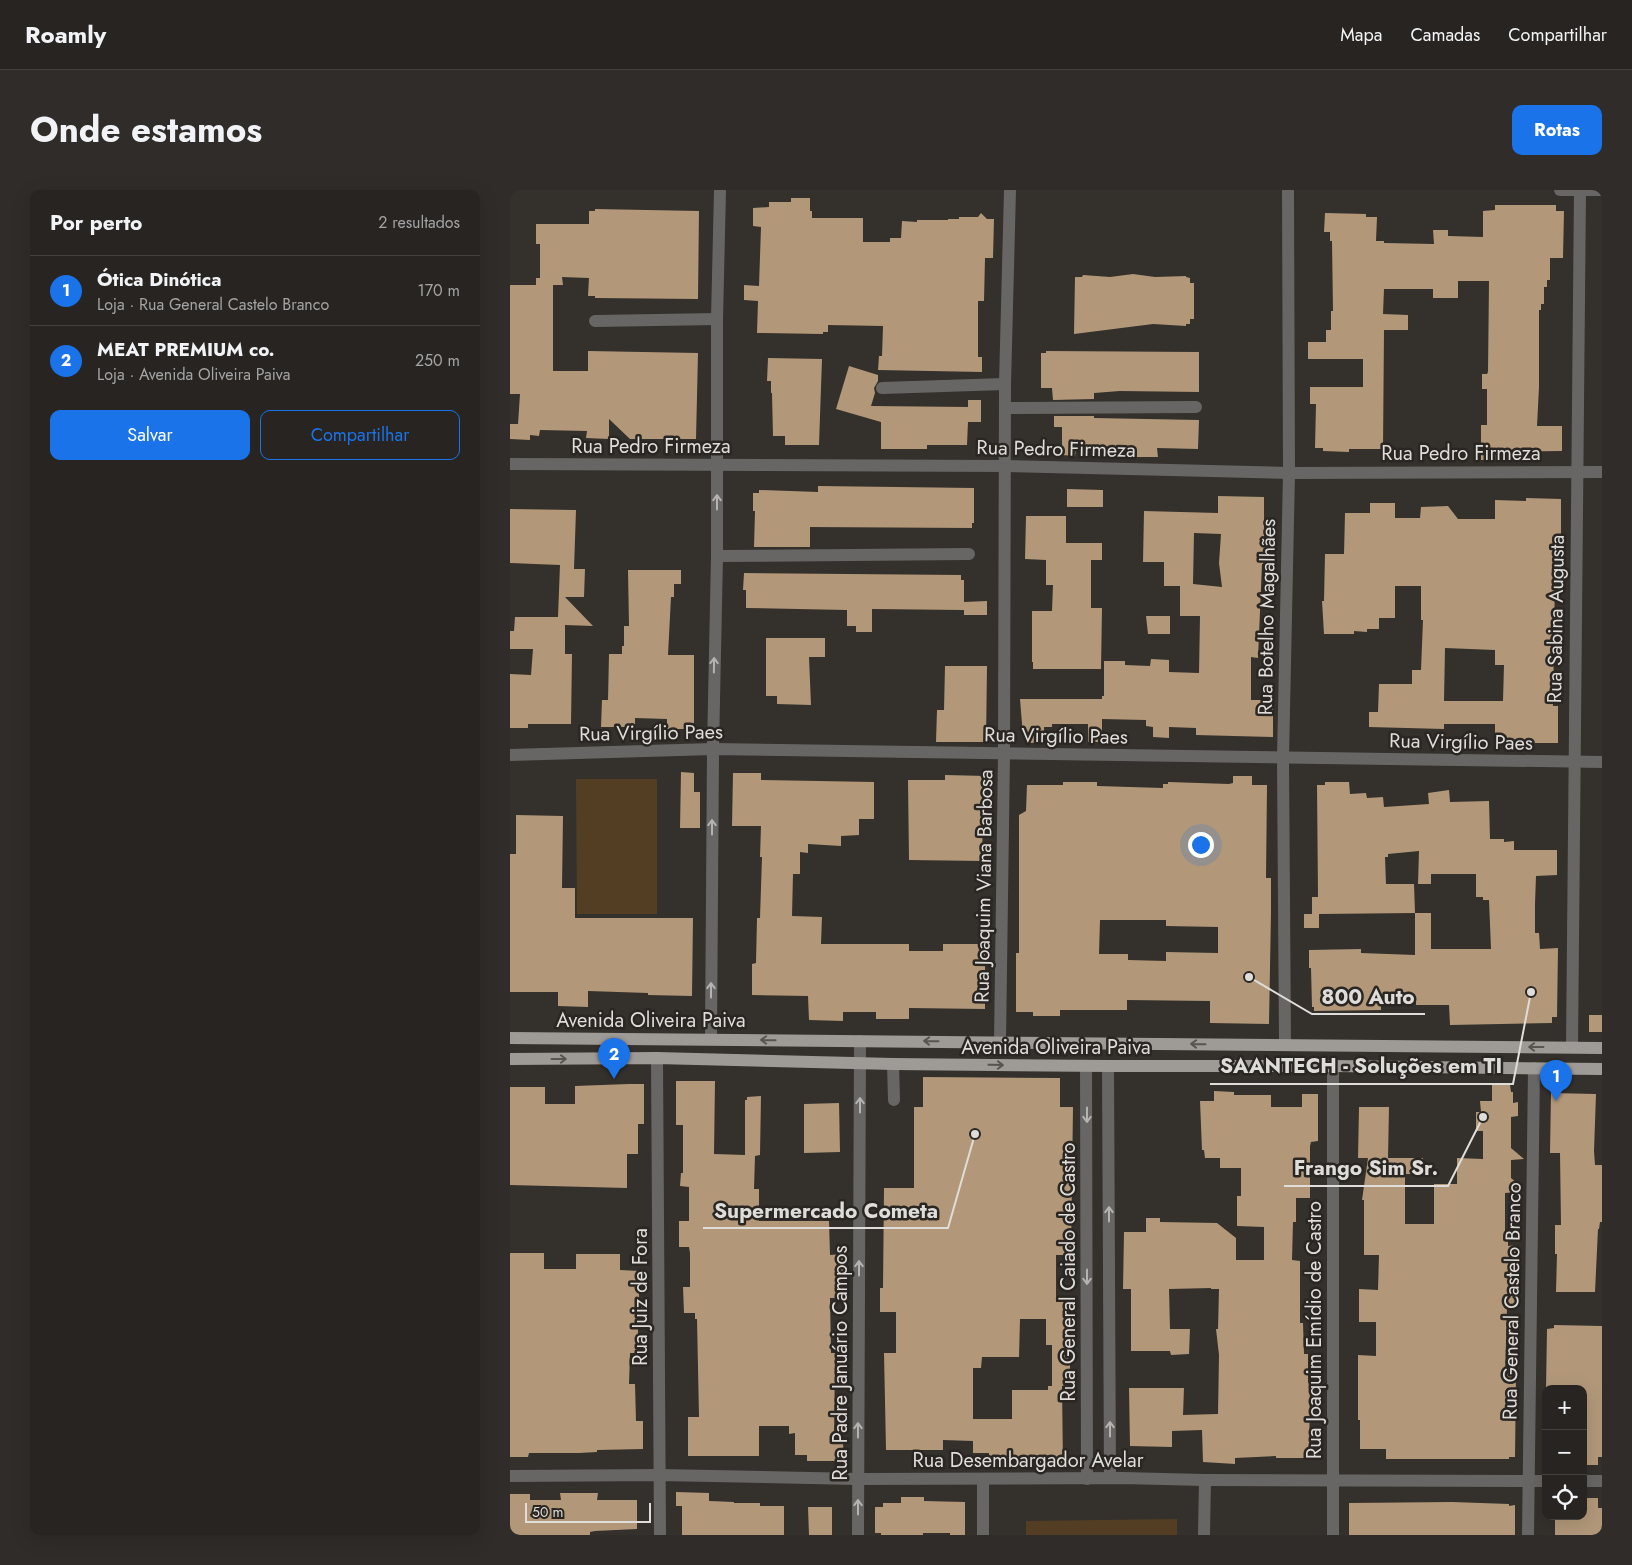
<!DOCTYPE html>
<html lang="pt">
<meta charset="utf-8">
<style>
:root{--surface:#272421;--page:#2f2c2a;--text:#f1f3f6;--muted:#a4a4a5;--line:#43413f;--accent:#1a73e8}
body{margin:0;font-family:Jost,sans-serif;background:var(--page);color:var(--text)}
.controls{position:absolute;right:15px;bottom:15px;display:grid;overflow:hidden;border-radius:10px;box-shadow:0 5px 20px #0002}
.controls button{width:45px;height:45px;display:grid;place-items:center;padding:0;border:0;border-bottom:1px solid var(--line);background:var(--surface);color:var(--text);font:25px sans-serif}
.scale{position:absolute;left:15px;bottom:12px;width:126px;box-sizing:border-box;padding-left:5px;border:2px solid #dfddda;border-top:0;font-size:14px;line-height:18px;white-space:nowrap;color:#dfddda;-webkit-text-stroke:4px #2a2622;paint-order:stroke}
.you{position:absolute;left:690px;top:654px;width:18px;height:18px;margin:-12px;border:4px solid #fff;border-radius:50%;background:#1a73e8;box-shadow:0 0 0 8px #1a73e833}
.badge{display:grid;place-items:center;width:32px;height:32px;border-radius:50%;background:var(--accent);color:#fff;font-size:16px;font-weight:700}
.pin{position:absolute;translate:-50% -41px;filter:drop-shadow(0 1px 2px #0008)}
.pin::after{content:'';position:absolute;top:26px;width:18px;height:15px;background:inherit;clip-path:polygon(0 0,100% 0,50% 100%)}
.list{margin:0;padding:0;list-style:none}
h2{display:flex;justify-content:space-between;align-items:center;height:65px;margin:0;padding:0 20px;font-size:21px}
h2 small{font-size:16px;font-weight:400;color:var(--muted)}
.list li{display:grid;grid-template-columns:32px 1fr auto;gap:15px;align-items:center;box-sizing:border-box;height:70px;padding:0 20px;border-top:1px solid var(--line)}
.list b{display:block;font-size:19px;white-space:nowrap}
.list p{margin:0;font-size:16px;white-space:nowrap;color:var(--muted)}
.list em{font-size:16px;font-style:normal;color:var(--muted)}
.actions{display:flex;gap:10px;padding:15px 20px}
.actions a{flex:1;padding:11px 0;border:1px solid var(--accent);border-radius:10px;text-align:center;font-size:18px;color:var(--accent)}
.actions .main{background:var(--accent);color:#fff}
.icon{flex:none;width:28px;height:28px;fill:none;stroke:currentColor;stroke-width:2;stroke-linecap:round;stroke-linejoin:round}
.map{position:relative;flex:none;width:1092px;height:1345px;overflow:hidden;border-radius:10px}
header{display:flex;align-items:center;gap:30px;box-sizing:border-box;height:70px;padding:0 25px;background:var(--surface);border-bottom:1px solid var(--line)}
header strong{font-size:24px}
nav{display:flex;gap:28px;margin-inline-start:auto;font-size:18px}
.intro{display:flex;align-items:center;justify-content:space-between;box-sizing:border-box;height:120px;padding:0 30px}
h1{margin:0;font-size:35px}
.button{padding:12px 22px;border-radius:10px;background:var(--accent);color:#fff;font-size:18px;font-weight:700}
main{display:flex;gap:30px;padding:0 30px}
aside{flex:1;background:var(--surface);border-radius:10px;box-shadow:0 5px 20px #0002}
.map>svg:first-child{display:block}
</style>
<header>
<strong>Roamly</strong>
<nav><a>Mapa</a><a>Camadas</a><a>Compartilhar</a></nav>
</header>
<div class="intro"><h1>Onde estamos</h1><a class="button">Rotas</a></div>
<main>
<aside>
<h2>Por perto<small>2 resultados</small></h2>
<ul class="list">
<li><span class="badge">1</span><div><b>Ótica Dinótica</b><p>Loja · Rua General Castelo Branco</p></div><em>170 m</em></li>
<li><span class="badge">2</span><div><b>MEAT PREMIUM co.</b><p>Loja · Avenida Oliveira Paiva</p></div><em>250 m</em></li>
</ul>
<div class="actions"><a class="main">Salvar</a><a>Compartilhar</a></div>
</aside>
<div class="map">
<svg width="1092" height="1345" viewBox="0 0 1092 1345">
<rect width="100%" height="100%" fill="#34302c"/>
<g fill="#533e23">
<polygon points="66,589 147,589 147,724 67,724"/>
<polygon points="667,1329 667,1345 516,1345 516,1331"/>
</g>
<g fill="#b29879" fill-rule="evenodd">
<polygon points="281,8 300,8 300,21 302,21 302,28 353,28 353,52 380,52 380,48 391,48 392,31 407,32 407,30 438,30 438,29 449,29 449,27 468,27 471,23 477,29 484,29 483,68 475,68 474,111 468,111 468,167 472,167 472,182 368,180 369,166 372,166 373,136 318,135 318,142 313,142 313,144 247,143 248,111 234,110 234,95 249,96 251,37 243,36 243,18 259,17 259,12 281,12"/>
<polygon points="985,15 1046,15 1046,21 1054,21 1053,68 1040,68 1040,90 1037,90 1037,97 1034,97 1034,114 1031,114 1031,120 1029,120 1029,197 1027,236 1052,236 1052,261 991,262 992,270 971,270 971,235 977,235 977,199 972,199 972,184 977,184 978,182 979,91 948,91 948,108 923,108 923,99 874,99 873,124 898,125 898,140 874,140 873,259 839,259 839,262 813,261 813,258 805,258 806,214 800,214 800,197 853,197 853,169 798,169 798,152 816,152 816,140 821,140 821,121 823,121 822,51 820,51 820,42 814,42 815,23 856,24 856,27 867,27 866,51 874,51 874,53 924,54 923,40 938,40 938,46 973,47 973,21 985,20"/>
<polygon points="85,19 189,21 188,109 85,108 85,106 78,106 79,88 52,87 53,95 43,95 43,181 78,181 78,161 188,163 186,249 120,249 99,229 99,249 76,248 77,241 30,240 29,246 20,245 20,250 0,249 0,234 8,234 10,204 0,204 0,95 26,95 26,88 30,88 30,54 26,54 26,34 79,34 79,21 85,21"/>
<polygon points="623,84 645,87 676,86 676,87 680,88 680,93 684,93 684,129 680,129 680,134 676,134 676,136 643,134 564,144 565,87 572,87 573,85 600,87"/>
<polygon points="536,161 689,162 689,202 610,201 584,203 584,209 543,210 542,198 531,198 531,163 536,163"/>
<polygon points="258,168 312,169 309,255 275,255 275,246 263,246 262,203 261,203 261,191 257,191"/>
<polygon points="339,176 368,185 368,191 364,198 365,203 361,216 458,217 458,210 471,210 471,232 458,232 457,255 417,255 417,259 371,259 371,232 326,219"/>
<polygon points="544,226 584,226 584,228 689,230 688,259 647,258 648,267 592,267 592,258 566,258 565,266 552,265 552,237 544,237"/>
<polygon points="308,296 464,298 464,333 462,333 462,338 300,337 300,357 244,357 245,321 243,321 243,303 249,303 249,300 308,302"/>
<polygon points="557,299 593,300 593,317 557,317"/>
<path d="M 708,306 L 754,307 L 754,357 L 760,357 L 760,374 L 752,374 L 748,468 L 741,467 L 741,510 L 763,510 L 763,547 L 686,545 L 686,538 L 659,537 L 659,548 L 643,547 L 643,537 L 636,536 L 636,530 L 592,529 L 592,552 L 578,552 L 578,534 L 542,534 L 542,537 L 534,537 L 534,552 L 520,553 L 513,546 L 510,509 L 592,509 L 592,506 L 594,506 L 594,471 L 615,471 L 615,475 L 640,476 L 641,469 L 659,470 L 659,482 L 689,483 L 690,426 L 670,426 L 670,396 L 654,396 L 654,372 L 633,372 L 634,321 L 708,323 ZM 684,343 L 711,344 L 709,373 L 712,397 L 683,394 Z"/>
<path d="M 1016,308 L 1051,309 L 1051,349 L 1043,349 L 1043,385 L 1045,385 L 1043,516 L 1048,516 L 1048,553 L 1020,553 L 1020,550 L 985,550 L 985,534 L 934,534 L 934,539 L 859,537 L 859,522 L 868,522 L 869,494 L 902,494 L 902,480 L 911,480 L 913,430 L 911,430 L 911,396 L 885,396 L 885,428 L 869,428 L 869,439 L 857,439 L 857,442 L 844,441 L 844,444 L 814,444 L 812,411 L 814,411 L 815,364 L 834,364 L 835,323 L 860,323 L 860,313 L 885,313 L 885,328 L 910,328 L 911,317 L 938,316 L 948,329 L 985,329 L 985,310 L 1016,311 ZM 935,458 L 985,460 L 985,475 L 994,475 L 993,511 L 934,511 Z"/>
<polygon points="0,319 66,320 64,379 75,379 74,407 55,407 83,436 55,435 55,464 62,464 61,534 18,534 18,538 0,538 0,484 21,485 23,459 0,459 0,441 4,441 5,427 48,427 50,375 0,373"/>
<polygon points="516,326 556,326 556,353 592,353 592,370 581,370 581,418 592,418 591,479 523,479 523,472 522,472 522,421 542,421 543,395 536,395 536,370 515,369"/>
<polygon points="118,380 171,380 171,394 164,394 164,407 161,407 158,465 184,465 184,539 157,539 157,529 125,528 125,537 91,537 92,510 98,510 99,464 112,464 112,456 114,456 114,436 119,436"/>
<polygon points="234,383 451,385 451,390 454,390 454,420 362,419 362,442 346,442 346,436 337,436 337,420 236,418 236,400 233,400"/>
<polygon points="477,411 477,425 454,425 454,412"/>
<polygon points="636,426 660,426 660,444 638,444"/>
<polygon points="256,448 315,448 315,467 299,467 301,515 267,514 267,506 256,506"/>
<polygon points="435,476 477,476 476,552 426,552 427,520 434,520"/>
<polygon points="171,582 184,583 184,602 190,602 190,638 170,638"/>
<polygon points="223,583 251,583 251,590 364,592 364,629 349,629 349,645 331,646 331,656 298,654 298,663 290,662 290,684 283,684 282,726 312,727 311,754 399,754 399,761 433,761 433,754 475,754 475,819 399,818 399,829 366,829 366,822 333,822 333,831 299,830 298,806 242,805 242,774 246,773 247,728 250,728 252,667 250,667 251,636 222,636"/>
<polygon points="435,585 476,586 476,616 473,616 472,671 399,670 398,590 435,590"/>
<path d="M 723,586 L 742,586 L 742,595 L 757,595 L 756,688 L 761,688 L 761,722 L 759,834 L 700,833 L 700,811 L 617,810 L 617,820 L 550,820 L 550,826 L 523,826 L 523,822 L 506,822 L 506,763 L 509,763 L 509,625 L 516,621 L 517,595 L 553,595 L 553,592 L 587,592 L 587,596 L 653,598 L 653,594 L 658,594 L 658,592 L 719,594 L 723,593 ZM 590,730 L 656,730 L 656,736 L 708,737 L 708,763 L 656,762 L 656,771 L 618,770 L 618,764 L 589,764 Z"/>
<polygon points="815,592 839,592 840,604 856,603 857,608 873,607 874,617 919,614 918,603 939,600 940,612 979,611 980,649 994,649 994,652 1004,651 1004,660 1047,660 1047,685 1026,686 1025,714 1025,743 1029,743 1030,759 1048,758 1047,827 1042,827 1042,833 940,835 939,815 906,815 906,811 871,812 871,820 804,821 804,817 802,817 801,778 799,778 799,760 851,759 851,763 905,765 905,723 921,723 921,759 981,759 979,710 973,710 973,707 966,707 966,684 921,684 921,694 908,694 909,661 878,664 878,667 875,667 876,694 904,694 905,723 809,724 809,738 794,738 794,724 802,724 802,707 808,707 807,595 815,595"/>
<polygon points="6,625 53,626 52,698 65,698 65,728 183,728 182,806 138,805 138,803 78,801 78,817 48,816 48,802 0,802 0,664 6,664"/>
<rect x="1079" y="825" width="13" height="17"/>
<path d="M 413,887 L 550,888 L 550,917 L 563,917 L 561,1065 L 546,1065 L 546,1112 L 555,1112 L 555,1132 L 560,1132 L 560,1196 L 552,1196 L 553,1276 L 523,1276 L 524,1270 L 484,1272 L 483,1266 L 479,1266 L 479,1263 L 463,1263 L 463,1251 L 433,1250 L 433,1260 L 376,1260 L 374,1163 L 386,1163 L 386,1122 L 370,1122 L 370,1098 L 373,1098 L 374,998 L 404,998 L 404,917 L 413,917 ZM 510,1129 L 536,1129 L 536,1155 L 542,1155 L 542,1196 L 545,1196 L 538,1196 L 538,1200 L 502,1200 L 502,1229 L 463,1229 L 463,1178 L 471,1178 L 472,1167 L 509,1167 Z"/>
<polygon points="166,891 205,891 204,964 235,965 235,910 237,910 237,907 251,906 250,965 245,966 244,999 249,999 249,1031 319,1031 320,1065 334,1064 334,1108 320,1108 321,1163 325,1163 324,1253 333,1253 334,1271 297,1271 297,1265 285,1265 285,1243 279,1244 279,1236 249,1236 249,1266 178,1266 178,1227 189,1227 187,1129 185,1129 185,1123 174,1123 173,1097 180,1097 180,1063 179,1057 169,1057 169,1031 179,1031 179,997 170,996 171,983 173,983 173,935 166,935"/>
<polygon points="119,894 134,894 134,934 128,934 128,964 117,964 117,998 0,995 0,897 35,897 35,914 65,914 65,896"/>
<polygon points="982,894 1000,895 1001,902 1003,902 1003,913 1008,912 1008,926 1001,927 1001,958 1014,969 1001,970 1001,988 1007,993 1007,1002 995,1003 995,1048 998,1047 998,1056 1006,1055 1006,1068 1008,1068 1006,1117 997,1118 995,1184 1006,1183 1005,1267 999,1267 999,1269 876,1269 876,1259 850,1259 850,1230 848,1230 848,1165 866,1166 866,1132 849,1132 849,1099 868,1100 869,1065 854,1065 854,1010 852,1010 858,968 848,968 849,917 879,917 878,968 913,968 914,984 895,984 895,1034 924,1034 924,994 947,994 947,968 973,969 973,941 966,941 966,922 971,922 970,911 982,911"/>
<polygon points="704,901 724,902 724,905 761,905 761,917 792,917 792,904 808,904 808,951 801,952 800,956 800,1008 786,1008 786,1032 783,1032 782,1070 790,1071 790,1133 793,1133 794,1164 798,1164 798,1193 800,1192 799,1268 766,1268 766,1266 725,1268 725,1274 693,1272 692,1240 662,1241 662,1257 620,1256 619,1198 674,1198 673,1225 708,1224 709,1165 706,1139 708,1139 709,1099 701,1099 701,1098 659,1099 660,1139 680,1139 679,1164 661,1165 660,1161 621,1161 621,1099 613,1099 614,1042 636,1042 636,1028 650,1028 650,1032 707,1033 726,1048 726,1070 754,1070 754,1037 727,1036 727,1006 731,1006 731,978 710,978 710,968 695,968 694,960 692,960 690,911 704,911"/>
<polygon points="1041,903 1086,904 1084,961 1085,975 1092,975 1092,1032 1090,1032 1089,1039 1088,1039 1085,1102 1046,1102 1047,1064 1045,1064 1045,1035 1051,1035 1050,963 1040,963"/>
<polygon points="329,913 330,962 294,963 294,914"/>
<polygon points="0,1063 34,1063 34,1079 66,1079 66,1064 110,1064 110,1080 129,1081 129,1113 133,1113 133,1130 128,1130 128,1163 120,1163 119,1194 125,1194 126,1231 133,1231 133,1259 87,1260 87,1262 69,1263 19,1263 18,1267 0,1267"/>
<polygon points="1044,1135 1092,1136 1092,1267 1088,1267 1088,1275 1073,1275 1073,1199 1036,1199 1037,1139 1044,1138"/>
<polygon points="166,1302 199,1303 199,1311 224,1312 224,1313 250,1313 250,1316 274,1316 274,1345 172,1345 172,1316 166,1316"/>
<polygon points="50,1303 88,1303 87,1310 127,1310 127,1339 85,1341 80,1342 80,1345 0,1345 0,1304 20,1304 20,1310 51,1310"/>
<polygon points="391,1307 414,1307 414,1311 455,1312 455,1345 440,1345 440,1343 413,1343 413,1345 371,1345 371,1343 365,1343 365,1317 373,1317 373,1313 391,1313"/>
<polygon points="1073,1308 1088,1308 1088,1318 1092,1318 1092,1345 1045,1345 1045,1326 1073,1326"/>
<polygon points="942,1312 999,1314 999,1316 1005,1315 1005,1345 839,1345 839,1313"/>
<polygon points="298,1317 322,1317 322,1345 299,1345"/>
</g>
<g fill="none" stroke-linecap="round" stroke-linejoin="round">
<g stroke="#686664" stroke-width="12">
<polyline points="1050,0 1092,0"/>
<polyline points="85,131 207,129"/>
<polyline points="372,198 495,194"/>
<polyline points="495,218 686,217"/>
<polyline points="0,274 496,276 779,283 1092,282"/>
<polyline points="207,366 459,364"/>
<polyline points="0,565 203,559 1092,572"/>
<polyline points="201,849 203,559 207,366 207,129 210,0"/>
<polyline points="490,852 494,564 495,194 500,0"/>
<polyline points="775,855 773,568 779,283 778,0"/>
<polyline points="1062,857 1070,0"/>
<polyline points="147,868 150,1345"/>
<polyline points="383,874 384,910"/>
<polyline points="576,876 577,1289"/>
<polyline points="598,876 600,1288"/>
<polyline points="0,1286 150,1285 348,1289 612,1288 695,1290 1036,1291"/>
<polyline points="473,1289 473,1345"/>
<polyline points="1073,1291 1092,1291"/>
<polyline points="348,1345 350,851"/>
<polyline points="694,1345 695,1290"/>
<polyline points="823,1345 823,876"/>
<polyline points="1018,1345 1024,878"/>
</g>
<g stroke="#9e9b96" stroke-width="12">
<polyline points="0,848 1092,858"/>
<polyline points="0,869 147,868 383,874 598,876 823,876 1092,879"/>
</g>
</g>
<defs><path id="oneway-shaft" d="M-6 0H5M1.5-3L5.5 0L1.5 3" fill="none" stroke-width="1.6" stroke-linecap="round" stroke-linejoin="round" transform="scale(1.25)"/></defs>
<g stroke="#b5b3b1">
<use href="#oneway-shaft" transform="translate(207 312) rotate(-90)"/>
<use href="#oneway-shaft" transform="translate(204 475) rotate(-89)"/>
<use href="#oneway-shaft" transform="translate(202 637) rotate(-90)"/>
<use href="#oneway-shaft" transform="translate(201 800) rotate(-90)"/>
<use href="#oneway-shaft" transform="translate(350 915) rotate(-90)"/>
<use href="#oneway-shaft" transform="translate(577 925) rotate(90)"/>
<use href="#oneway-shaft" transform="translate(599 1024) rotate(-90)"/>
<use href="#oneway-shaft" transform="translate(349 1078) rotate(-90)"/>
<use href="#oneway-shaft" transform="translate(577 1087) rotate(90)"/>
<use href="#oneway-shaft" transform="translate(600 1239) rotate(-90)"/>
<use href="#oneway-shaft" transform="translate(348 1240) rotate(-90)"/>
<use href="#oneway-shaft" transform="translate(348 1317) rotate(-90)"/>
</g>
<g stroke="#585550">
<use href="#oneway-shaft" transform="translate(258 850) rotate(-179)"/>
<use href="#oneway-shaft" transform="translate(421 851) rotate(-179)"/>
<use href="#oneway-shaft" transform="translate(688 854) rotate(-179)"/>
<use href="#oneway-shaft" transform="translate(1026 857) rotate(-180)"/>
<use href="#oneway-shaft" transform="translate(49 869)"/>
<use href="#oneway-shaft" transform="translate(486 875) rotate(1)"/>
</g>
<g text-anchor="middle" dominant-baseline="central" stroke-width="5" stroke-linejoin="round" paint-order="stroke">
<g font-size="20" fill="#dfddda" stroke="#2a2622">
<text x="141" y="256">Rua Pedro Firmeza</text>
<text transform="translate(546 259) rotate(1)">Rua Pedro Firmeza</text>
<text x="951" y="263">Rua Pedro Firmeza</text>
<text transform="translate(757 427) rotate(-89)">Rua Botelho Magalhães</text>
<text transform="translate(1046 429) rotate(-89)">Rua Sabina Augusta</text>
<text transform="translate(141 543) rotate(-1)">Rua Virgílio Paes</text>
<text transform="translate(546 546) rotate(1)">Rua Virgílio Paes</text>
<text transform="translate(951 552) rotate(1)">Rua Virgílio Paes</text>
<text transform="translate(474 696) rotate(-89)">Rua Joaquim Viana Barbosa</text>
<text x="141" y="830">Avenida Oliveira Paiva</text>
<text x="546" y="857">Avenida Oliveira Paiva</text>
<text transform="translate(558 1082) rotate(-90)">Rua General Caiado de Castro</text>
<text transform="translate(130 1107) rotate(-90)">Rua Juiz de Fora</text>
<text transform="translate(1002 1111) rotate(-89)">Rua General Castelo Branco</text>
<text transform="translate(804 1140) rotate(-90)">Rua Joaquim Emídio de Castro</text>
<text transform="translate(330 1173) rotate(-90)">Rua Padre Januário Campos</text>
<text x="518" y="1270">Rua Desembargador Avelar</text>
</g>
</g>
<path fill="none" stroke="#dfddda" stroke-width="2" d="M739 787L802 824H915M1021 802L1003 894H700M973 927L938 996H774M465 944L438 1038H193"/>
<g fill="#dfddda" stroke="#2a2622" stroke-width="2">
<circle cx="739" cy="787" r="5"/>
<circle cx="1021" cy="802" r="5"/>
<circle cx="973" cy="927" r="5"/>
<circle cx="465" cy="944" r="5"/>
</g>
<g font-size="21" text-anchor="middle" font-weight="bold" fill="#dfddda" stroke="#2a2622" stroke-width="5" stroke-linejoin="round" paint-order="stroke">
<text x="858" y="814">800 Auto</text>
<text x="851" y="883">SAANTECH - Soluções em TI</text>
<text x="856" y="985">Frango Sim Sr.</text>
<text x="316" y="1028">Supermercado Cometa</text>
</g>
</svg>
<div class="controls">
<button>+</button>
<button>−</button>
<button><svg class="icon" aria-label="locate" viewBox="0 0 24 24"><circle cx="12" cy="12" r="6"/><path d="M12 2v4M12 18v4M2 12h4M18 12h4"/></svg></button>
</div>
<div class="scale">50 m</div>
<div class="you"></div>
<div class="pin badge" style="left:1046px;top:911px">1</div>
<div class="pin badge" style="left:104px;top:889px">2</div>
</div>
</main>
